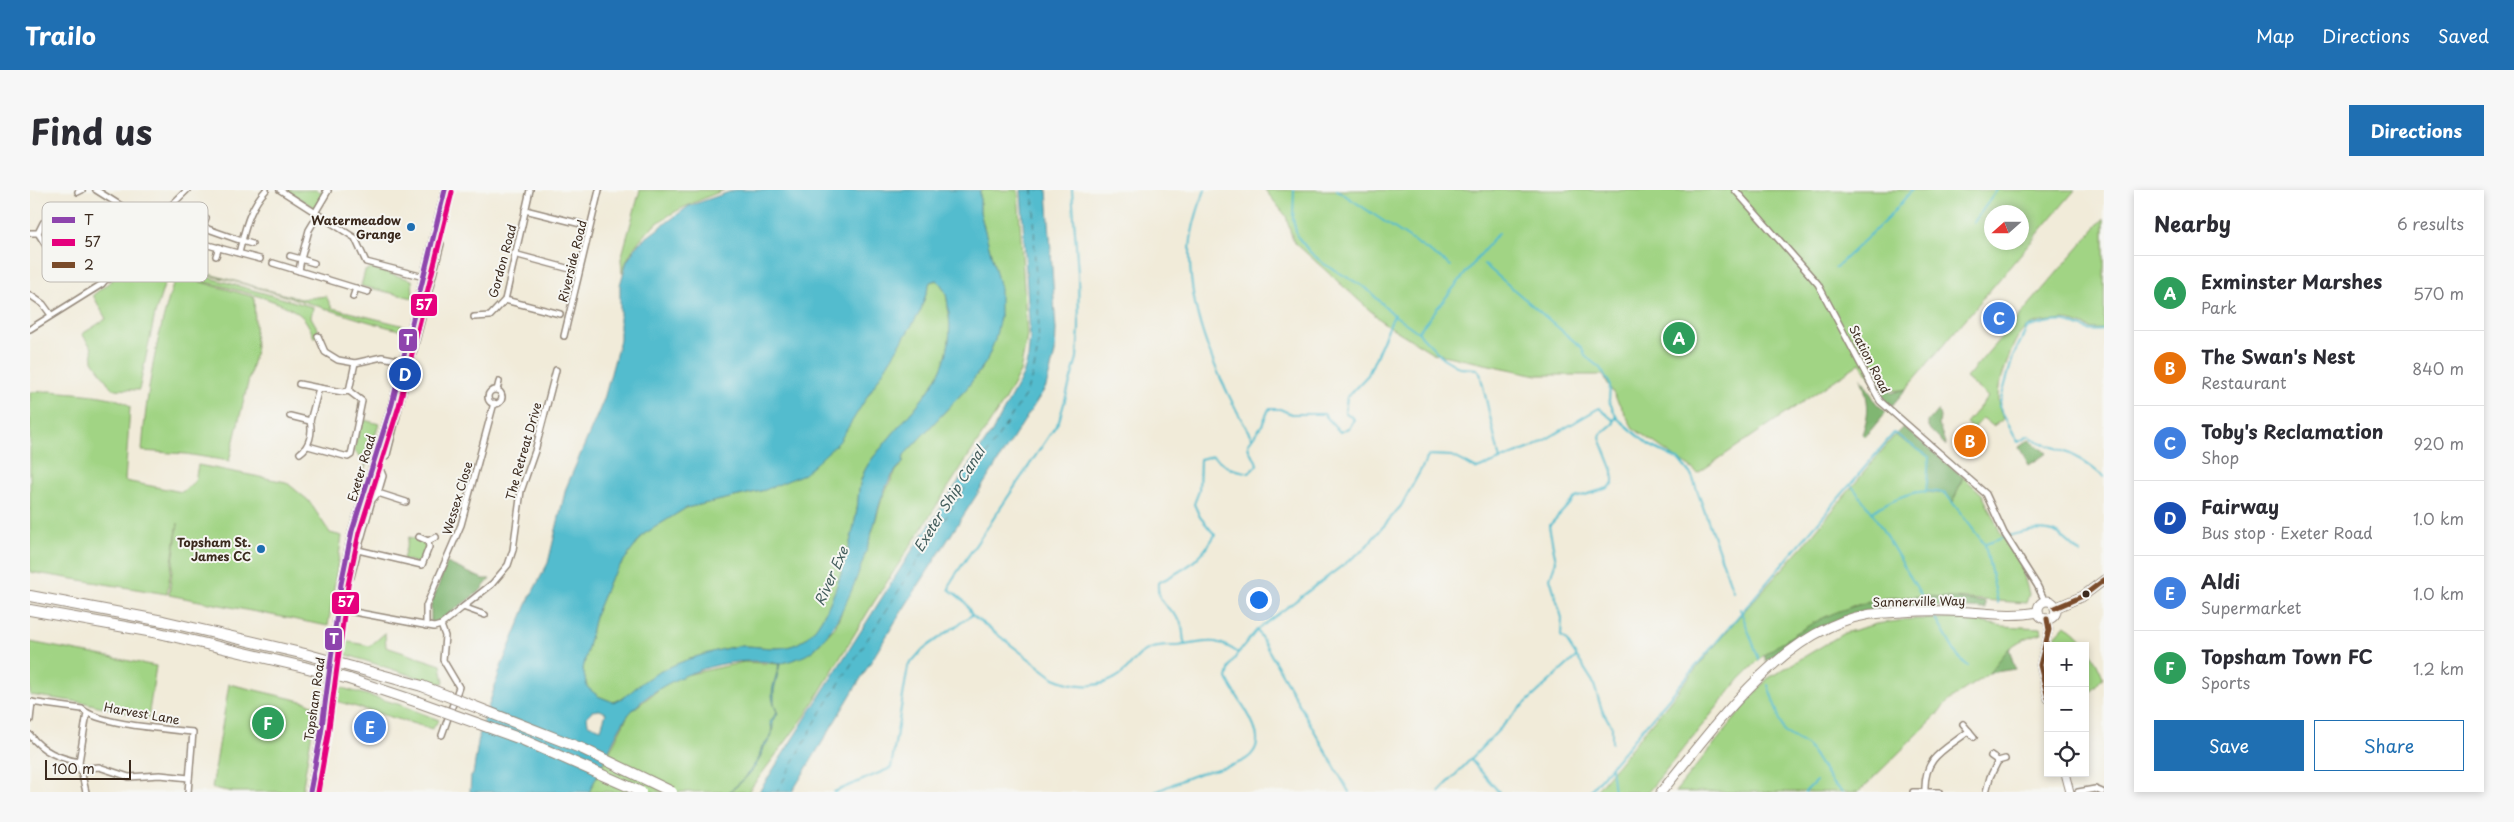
<!DOCTYPE html>
<meta charset="utf-8">
<style>
:root{--surface:#fff;--page:#f7f7f7;--text:#2b2b33;--muted:#7c7c81;--line:#e1e1e2;--accent:#1f6fb2}
body{margin:0;font-family:"Playpen Sans",sans-serif;background:var(--page);color:var(--text)}
.controls{position:absolute;right:15px;bottom:15px;display:grid;overflow:hidden;border-radius:0px;box-shadow:0 2px 8px #0003}
.controls button{width:45px;height:45px;display:grid;place-items:center;padding:0;border:0;border-bottom:1px solid var(--line);background:var(--surface);color:var(--text);font:25px sans-serif}
.compass{position:absolute;left:1954px;top:15px;width:45px;height:45px;border-radius:50%;background:var(--surface);box-shadow:0 2px 8px #0003;rotate:249deg}
.scale{position:absolute;left:15px;bottom:12px;width:86px;box-sizing:border-box;padding-left:5px;border:2px solid #3b2a1e;border-top:0;font-size:14px;line-height:18px;white-space:nowrap;color:#3b2a1e;-webkit-text-stroke:4px #f6f6f2;paint-order:stroke}
.you{position:absolute;left:1228px;top:409px;width:18px;height:18px;margin:-12px;border:4px solid #fff;border-radius:50%;background:#1a73e8;box-shadow:0 0 0 8px #1a73e833}
.badge{display:grid;place-items:center;width:32px;height:32px;border-radius:50%;background:var(--accent);color:#fff;font-size:16px;font-weight:700}
.pin{position:absolute;translate:-50% -50%;border:2px solid #fff;box-shadow:0 1px 5px #0006}
.list{margin:0;padding:0;list-style:none}
h2{display:flex;justify-content:space-between;align-items:center;height:65px;margin:0;padding:0 20px;font-size:21px}
h2 small{font-size:16px;font-weight:400;color:var(--muted)}
.list li{display:grid;grid-template-columns:32px 1fr auto;gap:15px;align-items:center;box-sizing:border-box;height:75px;padding:0 20px;border-top:1px solid var(--line)}
.list b{display:block;font-size:19px;white-space:nowrap}
.list p{margin:0;font-size:16px;white-space:nowrap;color:var(--muted)}
.list em{font-size:16px;font-style:normal;color:var(--muted)}
.actions{display:flex;gap:10px;padding:15px 20px}
.actions a{flex:1;padding:11px 0;border:1px solid var(--accent);border-radius:0px;text-align:center;font-size:18px;color:var(--accent)}
.actions .main{background:var(--accent);color:#fff}
.icon{flex:none;width:28px;height:28px;fill:none;stroke:currentColor;stroke-width:2;stroke-linecap:round;stroke-linejoin:round}
.map{position:relative;flex:none;width:2074px;height:602px;overflow:hidden;border-radius:0px}
header{display:flex;align-items:center;gap:30px;box-sizing:border-box;height:70px;padding:0 25px;background:var(--accent);color:#fff}
header strong{font-size:24px}
nav{display:flex;gap:28px;margin-inline-start:auto;font-size:18px}
.intro{display:flex;align-items:center;justify-content:space-between;box-sizing:border-box;height:120px;padding:0 30px}
h1{margin:0;font-size:35px}
.button{padding:12px 22px;border-radius:0px;background:var(--accent);color:#fff;font-size:18px;font-weight:700}
main{display:flex;gap:30px;padding:0 30px}
aside{flex:1;background:var(--surface);border-radius:0px;box-shadow:0 2px 8px #0003}
.map>svg:first-child{display:block}
</style>
<header>
<strong>Trailo</strong>
<nav><a>Map</a><a>Directions</a><a>Saved</a></nav>
</header>
<div class="intro"><h1>Find us</h1><a class="button">Directions</a></div>
<main>
<div class="map">
<svg width="2074" height="602" viewBox="0 0 2074 602">
<rect width="100%" height="100%" fill="#f6f6f2"/>
<filter id="ink" filterUnits="userSpaceOnUse"><feTurbulence type="fractalNoise" baseFrequency=".02" numOctaves="2"/><feDisplacementMap in="SourceGraphic" scale="10" xChannelSelector="R" yChannelSelector="G"/><feConvolveMatrix kernelMatrix="1 2 1 2 8 2 1 2 1" color-interpolation-filters="sRGB"/></filter>
<filter id="wash" filterUnits="userSpaceOnUse"><feTurbulence type="fractalNoise" baseFrequency=".0096" numOctaves="4" result="noise"/><feDisplacementMap in="SourceGraphic" scale="20" xChannelSelector="R" yChannelSelector="G"/><feGaussianBlur stdDeviation="1.12" result="paint"/><feColorMatrix in="noise" values="0 0 0 0 0 0 0 0 0 0 0 0 0 0 0 0 0 1.4 0 .05"/><feComposite in="paint" operator="in"/></filter>
<g filter="url(#wash)">
<rect width="100%" height="100%" fill="#f1ebd9"/>
<g fill="#a1d484" stroke="#6e7f51" fill-rule="evenodd">
<polygon points="257,0 286,0 290,2 293,0 296,2 286,19"/>
<path d="M 610,0 L 694,0 C 649,19 609,32 592,83 L 591,69 Z"/>
<polygon points="950,0 988,0 997,146 990,182 973,213 844,412 775,526 718,602 559,602 596,529 600,522 637,493 651,486 714,472 749,474 784,460 805,437 810,426 841,346 852,308 866,281 873,273 874,265 937,198 956,172 970,127 966,84 950,22"/>
<path d="M 1235,0 L 2045,0 L 1876,199 C 1852,205 1842,192 1830,173 L 1668,283 L 1603,238 L 1573,185 L 1507,185 L 1403,163 L 1354,133 L 1263,51 L 1256,26 ZM 1962,22 L 1992,22 L 1992,52 L 1962,52 Z"/>
<path d="M 2074,28 L 2074,139 C 2058,140 2055,136 2041,131 C 2035,129 2028,131 2022,131 C 1988,132 1985,151 1975,178 C 1968,198 1964,210 1974,229 L 1963,236 L 1953,228 L 1943,239 L 1936,233 L 1958,207 L 1936,188 Z"/>
<path d="M 21,29 L 44,43 L 38,64 C 16,63 23,52 12,41 Z"/>
<polygon points="133,31 152,38 125,124 109,200 82,199 63,171 62,158 52,144 76,129 63,105 86,87 125,37"/>
<polygon points="405,52 408,52 408,56 379,168 378,162"/>
<path d="M 145,75 L 271,109 L 296,106 L 302,118 L 375,136 L 373,141 C 300,123 229,93 156,81 L 283,117 L 281,127 L 291,145 L 284,147 C 280,139 277,130 269,124 C 248,107 176,93 146,85 L 148,79 L 144,78 Z"/>
<polygon points="341,78 382,90 383,108 331,96 335,81"/>
<path d="M 146,85 L 224,107 L 226,160 L 199,271 L 156,264 L 112,261 C 116,202 127,143 146,85 Z"/>
<path d="M 907,90 C 918,101 917,110 919,124 C 926,186 886,213 852,257 C 845,265 837,275 833,284 C 827,298 829,312 826,325 C 820,358 801,433 772,451 C 749,466 722,451 698,458 C 678,463 645,472 627,484 C 613,493 600,506 583,512 L 568,506 L 557,497 L 553,479 L 565,426 L 580,389 L 614,344 L 656,318 L 735,300 L 890,122 L 900,92 Z"/>
<polygon points="371,186 375,186 374,188 354,264 352,265"/>
<path d="M 20,201 C 37,203 90,204 100,217 L 95,291 L 152,302 L 165,291 L 168,275 L 256,292 L 279,311 L 300,343 L 312,346 L 298,436 L 139,405 L 148,333 L 137,404 L 0,382 L 0,202 Z"/>
<polygon points="331,229 349,234 331,290 337,269 329,266 324,260"/>
<polygon points="1865,245 1899,267 1908,301 1916,304 1923,311 1933,287 1952,304 1972,346 1990,372 1999,404 1996,413 1894,406 1854,408 1822,416 1734,465 1709,490 1618,602 1565,602 1707,429 1774,355"/>
<polygon points="379,347 393,351 397,357 394,369 387,373 373,369"/>
<path d="M 1882,429 L 1934,429 L 1972,436 L 2011,438 L 2012,443 C 2001,446 1986,451 1978,460 C 1971,468 1966,479 1958,484 C 1940,497 1918,507 1906,526 L 1829,602 L 1645,602 L 1737,489 L 1814,443 L 1846,434 Z"/>
<path d="M 2035,435 C 2054,444 2065,468 2073,487 L 2055,510 L 2055,456 L 2020,456 L 2023,448 Z"/>
<polygon points="355,443 356,457 411,475 414,493 405,493 308,462 310,450 340,456"/>
<polygon points="0,452 126,476 118,528 56,513 0,505"/>
<polygon points="199,494 276,512 286,517 272,602 204,602 182,598"/>
<polygon points="302,495 368,514 409,530 402,539 299,509"/>
</g>
<g fill="#80b672" stroke="#5e7048">
<polygon points="1839,186 1862,203 1876,199 1860,218"/>
<path d="M 1831,187 L 1846,213 L 1856,222 L 1835,247 L 1832,244 C 1841,220 1838,211 1831,187 Z"/>
<polygon points="1908,220 1910,227 1909,235 1916,256 1898,238 1898,232"/>
<polygon points="1873,237 1933,287 1923,312 1916,304 1896,302 1899,267 1865,245"/>
<polygon points="1999,250 2017,263 1999,275 1989,257"/>
<polygon points="417,373 453,389 460,389 450,401 405,434 401,432 401,415"/>
<path d="M 1894,406 L 1955,412 L 1955,419 C 1862,413 1813,414 1736,471 L 1734,465 C 1792,423 1822,410 1894,406 Z"/>
<polygon points="1979,458 1985,479 1959,483"/>
</g>
<g fill="#52bcce" stroke="#467376" fill-rule="evenodd">
<path d="M 705,0 L 950,0 L 950,22 L 970,98 L 970,127 L 965,150 L 956,172 L 937,198 L 874,265 L 873,273 C 856,287 849,315 844,335 C 834,371 812,438 782,461 C 774,468 761,470 750,474 L 744,500 L 744,514 L 748,524 L 743,530 C 743,539 743,551 733,557 C 731,575 713,592 699,602 L 715,588 L 729,568 L 732,556 C 740,552 744,539 740,532 L 747,522 C 737,502 745,494 749,474 C 702,462 630,487 599,524 C 586,540 570,581 559,602 L 440,602 L 441,585 L 443,585 L 449,546 L 471,477 L 500,407 L 518,373 L 536,298 L 574,209 L 590,150 L 590,95 L 597,71 L 609,53 L 659,16 ZM 907,90 C 918,101 917,110 919,124 C 926,186 886,213 852,257 C 845,265 836,275 833,285 C 827,298 829,312 826,325 C 820,358 801,433 772,451 C 748,466 722,451 698,458 C 672,464 640,474 617,489 C 605,497 598,507 583,512 L 568,506 L 557,497 L 553,479 L 565,426 L 580,389 L 614,344 L 656,318 L 735,300 L 774,284 L 809,252 L 890,122 L 900,92 ZM 570,520 L 576,523 L 571,539 L 558,534 L 557,526 L 562,521 Z"/>
<polygon points="991,0 1017,0 1026,140 1025,163 1016,197 865,432 762,602 729,602 879,365 963,240 993,185 998,168 1000,146"/>
</g>
<g fill="none" stroke-linecap="round" stroke-linejoin="round">
<g stroke="#52bcce" stroke-width="2">
<path d="M 1175,0 C 1167,20 1160,42 1160,64 C 1159,129 1190,193 1222,248"/>
<polyline points="1264,0 1263,29 1267,46 1280,62 1294,74 1336,98 1364,125 1388,142 1413,168 1430,178 1447,179 1450,183 1470,270 1503,257 1569,218 1583,230 1587,228 1619,255 1649,270 1662,286 1703,401"/>
<polyline points="1307,0 1421,76"/>
<polyline points="1944,32 1967,0"/>
<polyline points="1454,74 1552,158 1555,166 1570,178 1580,194 1579,211 1587,228"/>
<polyline points="1805,78 1858,28 1882,0"/>
<path d="M 2074,140 C 2053,142 2058,139 2040,133 C 2027,129 2010,134 1997,138 L 1983,167 L 1969,216 L 1988,252 L 1999,246 C 2010,254 2019,255 2031,260 C 2047,266 2061,276 2074,287"/>
<polyline points="1388,142 1468,43"/>
<polyline points="1821,295 1842,322 1894,410"/>
<path d="M 1842,322 C 1863,308 1891,296 1916,304 L 1955,355 L 1968,413"/>
<path d="M 1956,354 C 1974,347 2008,334 2027,344 C 2036,348 2044,358 2051,364"/>
<polyline points="1710,419 1729,469"/>
<path d="M 942,425 L 1024,488 C 1049,499 1077,499 1097,479 C 1104,471 1110,462 1120,459 C 1131,455 1143,457 1155,455"/>
<polyline points="1905,427 1928,467 1938,476"/>
<polyline points="1227,440 1333,360 1371,316 1399,265 1422,266 1447,279 1470,270"/>
<polyline points="1738,495 1754,542 1778,556 1802,593 1813,602"/>
<polyline points="1582,553 1582,537 1572,520 1563,492 1536,450 1531,446 1532,428 1520,388 1526,371 1519,336 1545,308 1578,298 1583,294 1583,281 1570,248 1571,244 1584,233 1583,230"/>
<polyline points="1441,570 1469,602"/>
<polyline points="1581,577 1584,602"/>
<polyline points="804,602 861,578 878,476 893,459 942,425 935,412 919,399 922,390 1029,231 1047,168 1049,138 1048,83 1042,0"/>
<path d="M 1125,602 C 1139,596 1153,589 1168,584 C 1189,577 1235,576 1226,542 C 1221,522 1205,507 1197,488 L 1200,476 L 1208,463"/>
<path d="M 1319,602 L 1227,440 L 1208,463 C 1187,448 1180,451 1155,455 C 1152,447 1154,437 1150,431 C 1140,416 1127,416 1128,393 C 1155,379 1169,372 1185,345 L 1170,327 L 1164,314 L 1169,301 L 1170,269 L 1183,266 L 1199,278 L 1219,283 L 1227,275 L 1226,271 L 1219,260 L 1218,254 L 1232,235 L 1239,219 L 1250,219 L 1261,224 L 1294,224 L 1310,242 L 1320,237 L 1324,229 L 1315,222 L 1317,207 L 1338,185 L 1364,125"/>
<polyline points="1409,602 1487,521 1546,467"/>
<polyline points="1559,602 1864,243 1899,267 1896,302"/>
<polyline points="1775,602 1786,591"/>
</g>
<path stroke="#435d5c" stroke-width="1" stroke-dasharray="6 5" stroke-linecap="butt" d="M 747,602 L 787,529 L 817,481 L 995,205 C 1015,160 1008,120 1005,73 C 1004,49 1005,24 1003,0"/>
</g>
</g>
<g filter="url(#ink)">
<g fill="none" stroke-linecap="round" stroke-linejoin="round">
<defs>
<g id="minor">
<polyline points="66,0 96,19 104,38 111,45"/>
<polyline points="250,0 325,48 336,72 394,87"/>
<polyline points="1705,0 1788,94 1850,211 1956,304 1974,343 2007,395 2015,411"/>
<polyline points="48,2 52,0"/>
<polyline points="495,20 551,34"/>
<polyline points="285,23 298,1 296,0"/>
<polyline points="176,28 173,35 178,39 212,51 209,63"/>
<polyline points="13,33 8,43 20,62 62,74 79,89"/>
<polyline points="0,43 8,43"/>
<path d="M 222,54 L 212,51 C 217,31 222,15 236,0"/>
<polyline points="484,64 540,79"/>
<polyline points="186,66 189,57"/>
<polyline points="260,66 271,69 269,81"/>
<polyline points="243,73 338,102"/>
<polyline points="284,73 271,69 279,40 288,25"/>
<polyline points="168,74 173,59 178,55 230,69"/>
<polyline points="0,105 13,114 21,125"/>
<polyline points="323,107 326,98"/>
<polyline points="475,110 530,124"/>
<polyline points="444,127 460,126 475,110 500,0"/>
<polyline points="0,139 72,94 116,40 157,0"/>
<polyline points="288,146 295,162 308,170 325,173 352,167 373,171"/>
<polyline points="534,146 569,0"/>
<polyline points="269,194 289,198"/>
<polyline points="467,200 469,192"/>
<circle cx="465" cy="207" r="7"/>
<polyline points="319,201 325,173"/>
<polyline points="260,226 280,231"/>
<polyline points="278,256 318,267 321,265 332,211 319,201"/>
<path d="M 270,263 C 279,257 283,243 280,231 L 289,198 L 313,202 L 319,201"/>
<polyline points="347,267 353,268 357,265 411,54 409,49 403,47"/>
<polyline points="343,278 351,281 353,286 348,303 342,310 328,360 392,375 399,357 398,351 389,347"/>
<polyline points="348,303 376,312"/>
<polyline points="398,351 406,347"/>
<polyline points="321,387 328,360"/>
<polyline points="433,417 462,394 478,375 483,360 491,301 505,261 526,180"/>
<polyline points="308,419 404,437 411,435 433,417 455,425"/>
<polyline points="411,435 415,446 413,470 429,497 412,545"/>
<polyline points="396,436 396,416 431,335 464,213"/>
<path d="M 0,512 L 52,519 C 70,535 138,539 163,542 L 158,602"/>
<polyline points="0,530 2,512"/>
<polyline points="1933,534 1944,547"/>
<path d="M 0,545 C 13,562 29,568 49,572"/>
<polyline points="1961,566 1968,571 1975,569"/>
<polyline points="50,579 69,577 99,587 130,585 159,588"/>
<path d="M 1895,600 C 1894,566 1915,560 1939,541"/>
<polyline points="56,602 49,572 57,523"/>
<polyline points="1883,602 1909,602"/>
<polyline points="1956,602 1960,587 1968,571"/>
<polyline points="2048,602 2065,599 2072,602"/>
</g>
<g id="tertiary">
<polyline points="2017,429 2019,440 2010,475 2018,509"/>
<polyline points="2035,583 2040,602"/>
<polyline points="280,602 291,544 311,394 322,341 362,214 415,0"/>
</g>
<g id="primary">
<circle cx="2017" cy="420" r="9"/>
<polyline points="2025,418 2053,406 2074,390"/>
<path d="M 1631,602 C 1685,537 1759,427 1853,423 C 1874,422 1896,420 1917,421 C 1948,421 1978,428 2008,422"/>
</g>
<g id="motorway">
<polyline points="0,406 133,431 275,464"/>
<polyline points="0,420 129,443 274,477"/>
<polyline points="322,477 392,496"/>
<polyline points="319,489 388,512"/>
</g>
</defs>
<use href="#minor" stroke="#968a7c" stroke-width="8"/>
<use href="#tertiary" stroke="#968a7c" stroke-width="9"/>
<use href="#primary" stroke="#968a7c" stroke-width="11"/>
<use href="#motorway" stroke="#968a7c" stroke-width="12"/>
<use href="#minor" stroke="#fff" stroke-width="5"/>
<use href="#tertiary" stroke="#fff" stroke-width="7"/>
<use href="#primary" stroke="#fff" stroke-width="9"/>
<use href="#motorway" stroke="#fff" stroke-width="10"/>
<defs>
<g id="motorway-bridge">
<polyline points="275,464 322,477"/>
<polyline points="274,477 319,489"/>
<polyline points="392,496 553,559 642,602"/>
<polyline points="388,512 491,549 611,602"/>
</g>
</defs>
<use href="#motorway-bridge" stroke="#968a7c" stroke-width="12" stroke-linecap="butt"/>
<use href="#motorway-bridge" stroke="#fff" stroke-width="10"/>
<defs>
<polyline id="bus-1" points="280,602 291,544 311,394 322,341 362,214 415,0"/>
<polyline id="bus-2" points="288,602 298,545 318,395 329,343 369,216 422,2"/>
<g id="bus-3">
<polyline points="2025,418 2053,406 2074,390"/>
<polyline points="2017,429 2019,440 2010,475 2018,508"/>
</g>
</defs>
<use href="#bus-1" stroke="#f6f6f2" stroke-width="9"/>
<use href="#bus-2" stroke="#f6f6f2" stroke-width="9"/>
<use href="#bus-3" stroke="#f6f6f2" stroke-width="9"/>
<use href="#bus-1" stroke="#8e44ad" stroke-width="5"/>
<use href="#bus-2" stroke="#e5007d" stroke-width="5"/>
<use href="#bus-3" stroke="#7a4b2a" stroke-width="5"/>
</g>
</g>
<g fill="#1f6fb2" stroke="#f6f6f2" stroke-width="2">
<circle cx="381" cy="37" r="5"/>
<circle cx="231" cy="359" r="5"/>
</g>
<circle fill="#3b2a1e" stroke="#f6f6f2" stroke-width="2" cx="2056" cy="404" r="4.5"/>
<g text-anchor="middle" dominant-baseline="central" stroke-width="4" stroke-linejoin="round" paint-order="stroke">
<g font-size="12" font-weight="bold" fill="#3b2a1e" stroke="#f6f6f2" text-anchor="end">
<text x="371" y="30">Watermeadow<tspan x="371" dy="14">Grange</tspan></text>
<text x="221" y="352">Topsham St.<tspan x="221" dy="14">James CC</tspan></text>
</g>
<g font-size="12" fill="#3b2a1e" stroke="#f6f6f2">
<text transform="translate(472 71) rotate(-75)">Gordon Road</text>
<text transform="translate(542 71) rotate(-76)">Riverside Road</text>
<text transform="translate(1840 169) rotate(63)">Station Road</text>
<text transform="translate(493 261) rotate(-74)">The Retreat Drive</text>
<text transform="translate(331 278) rotate(-73)">Exeter Road</text>
<text transform="translate(427 308) rotate(-73)">Wessex Close</text>
<text transform="translate(1889 411) rotate(-1)">Sannerville Way</text>
<text transform="translate(284 509) rotate(-82)">Topsham Road</text>
<text transform="translate(112 523) rotate(10)">Harvest Lane</text>
</g>
<g font-size="14" font-style="italic" fill="#435d5c" stroke="#f6f6f2">
<text transform="translate(919 309) rotate(-58)">Exeter Ship Canal</text>
<text transform="translate(801 386) rotate(-66)">River Exe</text>
</g>
</g>
<rect x="12" y="12" width="166" height="80" rx="8" fill="#f6f6f2" stroke="#beb9b2" stroke-width="1"/>
<rect x="22" y="27" width="23" height="6" fill="#8e44ad"/>
<rect x="22" y="49" width="23" height="7" fill="#e5007d"/>
<rect x="22" y="72" width="23" height="6" fill="#7a4b2a"/>
<g font-size="14" fill="#3b2a1e">
<text x="54" y="35">T</text>
<text x="54" y="57">57</text>
<text x="54" y="80">2</text>
</g>
<g stroke="#f6f6f2" stroke-width="2">
<rect x="380" y="103" width="28" height="24" rx="5" fill="#e5007d"/>
<rect x="368" y="138" width="20" height="24" rx="5" fill="#8e44ad"/>
<rect x="301" y="401" width="29" height="24" rx="5" fill="#e5007d"/>
<rect x="294" y="437" width="19" height="24" rx="5" fill="#8e44ad"/>
</g>
<g font-size="14" text-anchor="middle" font-weight="bold" fill="#fff">
<text x="394" y="120">57</text>
<text x="378" y="155">T</text>
<text x="316" y="417">57</text>
<text x="304" y="454">T</text>
</g>
</svg>
<div class="controls">
<button>+</button>
<button>−</button>
<button><svg class="icon" aria-label="locate" viewBox="0 0 24 24"><circle cx="12" cy="12" r="6"/><path d="M12 2v4M12 18v4M2 12h4M18 12h4"/></svg></button>
</div>
<svg class="compass" viewBox="-18 -18 36 36"><path d="M0-13l5 13h-10z" fill="#e53935"/><path d="M0 13l5-13h-10z" fill="#7c7c81"/></svg>
<div class="scale">100 m</div>
<div class="you"></div>
<div class="pin badge" style="left:1649px;top:148px;background:#2e9e5b">A</div>
<div class="pin badge" style="left:1940px;top:251px;background:#e8710a">B</div>
<div class="pin badge" style="left:1969px;top:128px;background:#3f7fe0">C</div>
<div class="pin badge" style="left:375px;top:184px;background:#1a4fb4">D</div>
<div class="pin badge" style="left:340px;top:537px;background:#3f7fe0">E</div>
<div class="pin badge" style="left:238px;top:533px;background:#2e9e5b">F</div>
</div>
<aside>
<h2>Nearby<small>6 results</small></h2>
<ul class="list">
<li><span class="badge" style="background:#2e9e5b">A</span><div><b>Exminster Marshes</b><p>Park</p></div><em>570 m</em></li>
<li><span class="badge" style="background:#e8710a">B</span><div><b>The Swan's Nest</b><p>Restaurant</p></div><em>840 m</em></li>
<li><span class="badge" style="background:#3f7fe0">C</span><div><b>Toby's Reclamation</b><p>Shop</p></div><em>920 m</em></li>
<li><span class="badge" style="background:#1a4fb4">D</span><div><b>Fairway</b><p>Bus stop · Exeter Road</p></div><em>1.0 km</em></li>
<li><span class="badge" style="background:#3f7fe0">E</span><div><b>Aldi</b><p>Supermarket</p></div><em>1.0 km</em></li>
<li><span class="badge" style="background:#2e9e5b">F</span><div><b>Topsham Town FC</b><p>Sports</p></div><em>1.2 km</em></li>
</ul>
<div class="actions"><a class="main">Save</a><a>Share</a></div>
</aside>
</main>
